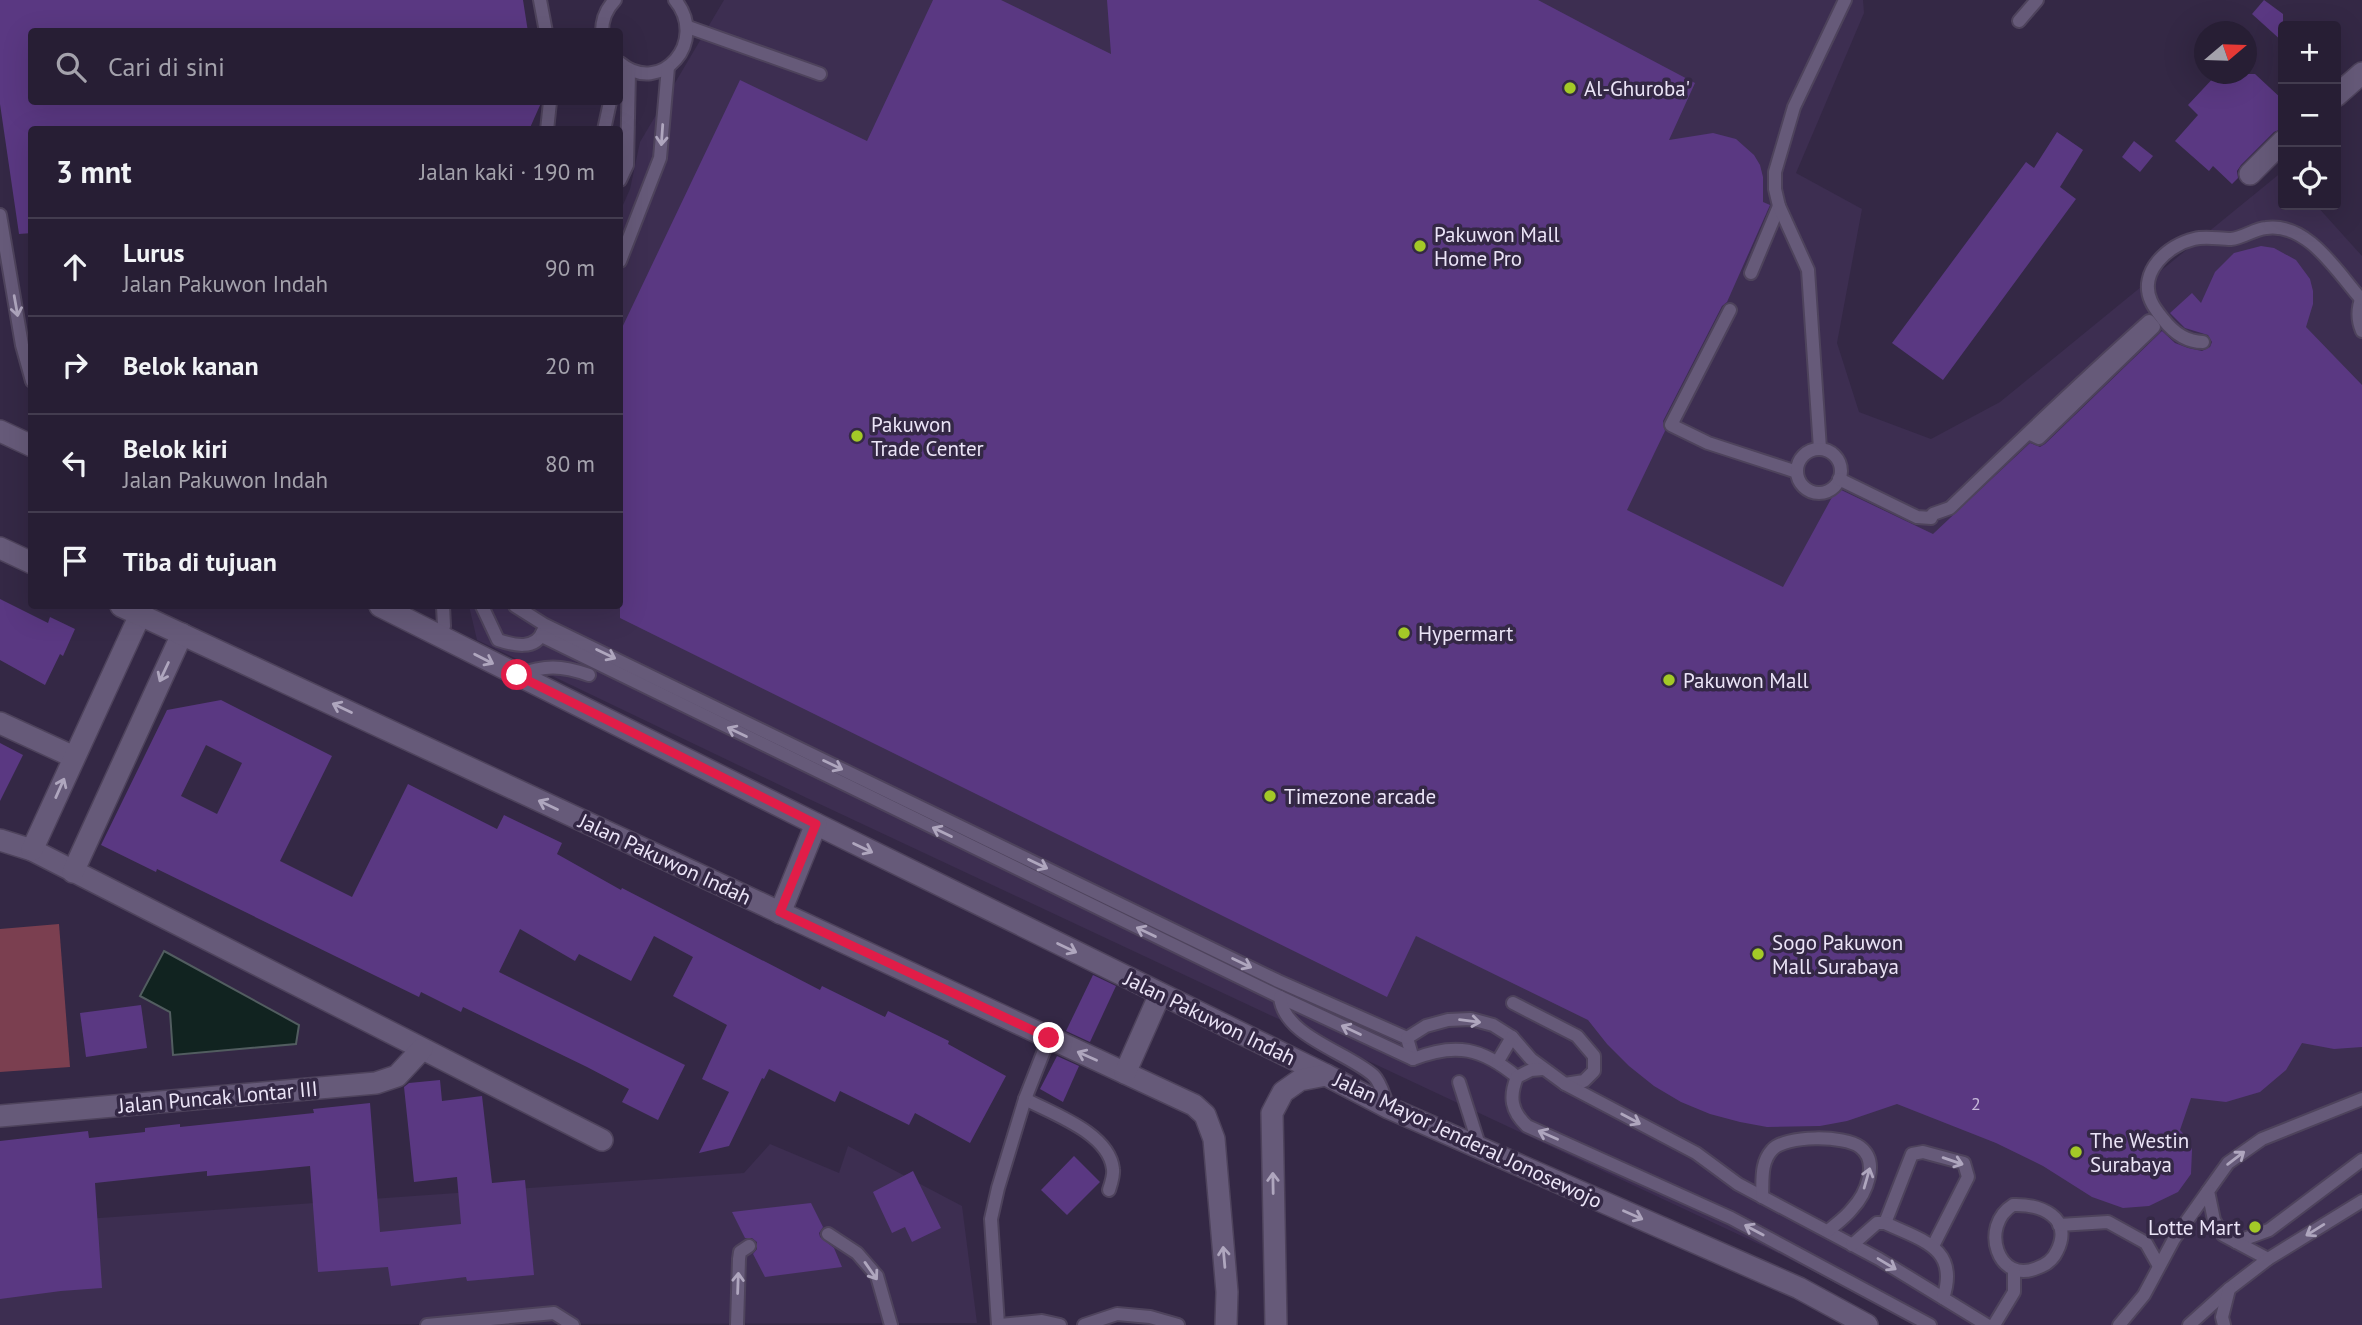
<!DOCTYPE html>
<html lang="id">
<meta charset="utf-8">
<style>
:root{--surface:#271e34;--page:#332b40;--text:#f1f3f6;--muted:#a4a2ac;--line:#433c4f}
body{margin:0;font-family:"PT Sans",sans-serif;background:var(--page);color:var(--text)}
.controls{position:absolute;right:21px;top:21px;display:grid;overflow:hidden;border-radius:7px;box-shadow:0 7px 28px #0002}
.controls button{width:63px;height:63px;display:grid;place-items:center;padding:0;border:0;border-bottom:2px solid var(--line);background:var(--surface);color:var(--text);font:35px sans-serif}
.compass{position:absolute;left:2194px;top:21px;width:63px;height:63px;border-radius:50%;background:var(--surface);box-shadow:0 7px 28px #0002;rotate:71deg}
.stop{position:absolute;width:21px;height:21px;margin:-16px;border:5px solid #e11d48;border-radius:50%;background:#fff}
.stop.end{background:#e11d48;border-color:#fff;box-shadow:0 2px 7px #0008}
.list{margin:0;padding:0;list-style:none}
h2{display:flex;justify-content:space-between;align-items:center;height:91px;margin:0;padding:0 28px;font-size:30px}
h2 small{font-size:23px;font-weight:400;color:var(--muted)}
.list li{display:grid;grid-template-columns:46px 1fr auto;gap:21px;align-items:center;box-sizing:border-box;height:98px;padding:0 28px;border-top:2px solid var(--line)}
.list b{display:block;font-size:26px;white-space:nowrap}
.list p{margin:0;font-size:23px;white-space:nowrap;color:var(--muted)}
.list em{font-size:23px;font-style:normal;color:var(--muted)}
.icon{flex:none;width:38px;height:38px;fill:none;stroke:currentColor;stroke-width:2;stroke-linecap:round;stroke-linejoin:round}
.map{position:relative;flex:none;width:2362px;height:1325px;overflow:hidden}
.search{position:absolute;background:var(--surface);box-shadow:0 7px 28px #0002;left:28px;top:28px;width:595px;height:77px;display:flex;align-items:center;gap:18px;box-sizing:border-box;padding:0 24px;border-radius:7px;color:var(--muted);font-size:26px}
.panel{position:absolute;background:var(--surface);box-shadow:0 7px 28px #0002;left:28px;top:126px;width:595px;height:483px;border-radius:7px}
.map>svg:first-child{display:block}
</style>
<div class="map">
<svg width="2362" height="1325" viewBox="0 0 2362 1325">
<rect width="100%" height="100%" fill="#342845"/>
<g fill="#3d2e51">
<polygon points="724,0 1863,0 1864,13 1796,173 1862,209 1837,343 1859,412 1931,439 2000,402 2283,171 2283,205 2316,205 2362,256 2362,1325 1916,1325 1778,1253 809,799 477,640 469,606 620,606 620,212 630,189 640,142"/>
<polygon points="770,1144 839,1173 848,1146 962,1206 977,1323 0,1325 0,1225 744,1173"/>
</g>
<polygon fill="#7b3f50" points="59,924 70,1067 0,1072 0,929"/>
<polygon fill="#112320" stroke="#525d60" stroke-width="2" points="164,951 299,1025 296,1044 173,1055 170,1012 140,996"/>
<g fill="#5a3882" fill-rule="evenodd">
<polygon points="0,0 523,0 528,32 32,32 32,102 541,103 529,130 32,130 32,233 19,234 0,104"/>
<polygon points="933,0 1001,0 1111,54 1107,0 1538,0 1695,83 1669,140 1713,133 1736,139 1754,155 1760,165 1763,177 1763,202 1770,205 1727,302 1722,306 1663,421 1665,431 1627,510 1783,587 1837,488 1933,534 2030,443 2040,447 2045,444 2162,331 2175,343 2188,348 2202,351 2210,347 2212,342 2208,335 2185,328 2170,313 2192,293 2201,303 2215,272 2234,253 2261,246 2274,248 2296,260 2310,279 2313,291 2313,304 2306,327 2362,385 2362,1047 2334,1049 2302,1043 2286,1070 2260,1092 2226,1102 2191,1098 2180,1130 2188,1139 2192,1150 2191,1174 2178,1192 2149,1206 2123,1208 2092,1197 2043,1166 1996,1143 1897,1104 1847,1121 1820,1126 1767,1127 1740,1122 1710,1114 1681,1102 1654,1086 1629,1066 1607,1044 1588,1020 1416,936 1387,997 620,618 620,332 740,80 867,141"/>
<polygon points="2264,0 2283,14 2283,42 2252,14"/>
<polygon points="2217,74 2255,74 2283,100 2283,128 2274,132 2241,165 2237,171 2238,178 2232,184 2213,166 2209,171 2175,141 2198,115 2188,105"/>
<polygon points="2057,132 2083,150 2060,187 2076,199 1943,380 1892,343 2026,162 2034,168"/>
<polygon points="2134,141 2153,156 2140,172 2122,157"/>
<polygon points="0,599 48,623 50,617 75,629 63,656 60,654 45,685 0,660"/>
<path d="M 221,700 L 332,756 L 280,861 L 352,897 L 408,784 L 497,829 L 504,815 L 562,843 L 557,854 L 621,890 L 622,888 L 820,990 L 822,986 L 885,1017 L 888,1011 L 949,1041 L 948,1044 L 1006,1076 L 970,1143 L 915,1113 L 909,1125 L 840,1091 L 835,1102 L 769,1069 L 764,1079 L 762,1078 L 729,1146 L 699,1153 L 729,1092 L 702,1079 L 727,1025 L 673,996 L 693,957 L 654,936 L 631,981 L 579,954 L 575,961 L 520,929 L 499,972 L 685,1065 L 658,1120 L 622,1102 L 629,1089 L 587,1067 L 463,1007 L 461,1012 L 421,992 L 419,997 L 157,869 L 156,872 L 101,845 L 167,710 ZM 206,745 L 242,763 L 217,814 L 181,796 Z"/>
<polygon points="0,743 23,755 0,801"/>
<polygon points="1093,975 1116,986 1090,1042 1066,1031"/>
<polygon points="141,1005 147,1048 86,1057 80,1013"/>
<polygon points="1057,1056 1079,1066 1063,1102 1040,1089"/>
<polygon points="440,1080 442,1101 482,1096 492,1183 525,1180 534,1275 467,1281 466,1277 391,1286 388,1267 318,1272 310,1166 207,1176 207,1171 95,1183 102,1288 61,1291 0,1299 0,1141 88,1131 89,1138 145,1132 145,1128 180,1124 180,1127 314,1113 313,1109 370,1103 380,1232 461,1224 457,1177 414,1182 404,1087 409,1083"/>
<polygon points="1074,1156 1100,1182 1067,1215 1041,1190"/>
<polygon points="913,1171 941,1228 912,1242 905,1227 892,1233 873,1192"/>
<polygon points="811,1203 823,1227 819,1233 820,1237 834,1248 842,1267 765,1277 753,1254 757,1249 757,1242 752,1238 745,1238 732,1212"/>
</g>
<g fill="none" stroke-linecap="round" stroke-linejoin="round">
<defs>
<g id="service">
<polyline points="540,0 546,32"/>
<polyline points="2019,21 2037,0"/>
<polyline points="688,27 820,74"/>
<path d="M 602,32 C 602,19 606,9 615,0"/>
<path d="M 620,63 C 661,97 709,41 675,0"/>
<polyline points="547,130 550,102"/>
<polyline points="604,130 610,102"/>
<polyline points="620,180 627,165 629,71"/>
<polyline points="0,215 22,345 32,381"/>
<polyline points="620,261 660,158 668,67"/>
<polyline points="1751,273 1779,206"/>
<path d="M 2362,297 C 2357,309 2357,319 2362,331"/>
<polyline points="1730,310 1671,425 1708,443 1797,472"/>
<path d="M 2203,342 C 2186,342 2173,332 2163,319 C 2159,314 2154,308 2151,301 C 2138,272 2168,245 2194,239 C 2206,236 2218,239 2231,239 C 2243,238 2254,229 2266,228 C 2308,222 2337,272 2361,299"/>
<polyline points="1820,449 1808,270 1779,206 1775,189 1775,172 1794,107 1845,0"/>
<circle cx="1819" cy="471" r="22"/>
<path d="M 1839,479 L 1917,517 L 1931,518 L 1933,514 L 1950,508 C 2015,445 2081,382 2149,321 L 2154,327 L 2039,438 L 2028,433"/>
<path d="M 482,606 L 498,640 C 513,645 536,651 543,631"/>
<polyline points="515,606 545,625 1278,981 1407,1038 1413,1059"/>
<path d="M 542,636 L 1280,997 L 1413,1059 C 1456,1042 1482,1048 1517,1077"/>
<polyline points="441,637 444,626 443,606"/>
<path d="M 517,675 C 545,665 561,665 589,675"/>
<path d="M 1280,997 C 1284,1037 1348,1052 1374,1076 C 1381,1083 1384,1097 1388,1106"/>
<polyline points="1513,1003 1577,1036 1594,1056 1594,1071 1584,1081 1565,1084"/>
<polyline points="1407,1038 1426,1026 1448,1020 1471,1019 1493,1025 1512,1037 1531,1059 1565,1084 1696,1153 1738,1184 1879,1259 1987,1325"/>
<polyline points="1498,1061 1512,1037"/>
<path d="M 1543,1069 L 1531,1070 L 1517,1077 C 1509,1097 1511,1111 1527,1126 L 1731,1218 L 1930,1325"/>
<polyline points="1459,1082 1480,1148"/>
<path d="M 1025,1099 C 1053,1114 1109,1133 1113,1169 C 1114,1175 1111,1184 1109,1190"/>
<path d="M 1762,1197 C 1763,1181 1760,1163 1772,1150 C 1785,1135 1845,1135 1860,1147 C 1880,1162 1866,1194 1852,1209 C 1846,1217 1836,1224 1828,1231"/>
<path d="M 2013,1205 C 2040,1204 2074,1217 2057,1251 C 2053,1260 2046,1265 2037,1268 C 1998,1285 1979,1226 2013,1205 Z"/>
<polyline points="1885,1223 1912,1154 1923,1152 1964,1163 1968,1177 1933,1246"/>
<polyline points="2059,1225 2108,1222 2146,1243 2159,1266"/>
<polyline points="828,1234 857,1253 877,1276 891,1325"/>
<polyline points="2236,1242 2269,1230 2362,1160"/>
<path d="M 1852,1245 L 1877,1223 L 1885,1223 C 1921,1240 1960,1248 1943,1298"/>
<polyline points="2268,1259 2223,1235 2214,1220 2208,1191 2228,1163 2262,1139 2362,1099"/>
<polyline points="427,1325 554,1313 573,1325"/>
<polyline points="737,1325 739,1259 740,1252 749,1246"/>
<polyline points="998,1325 991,1219 998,1188 1025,1099 1049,1038"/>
<polyline points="1000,1325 1042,1321 1060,1325"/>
<polyline points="1084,1325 1117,1314 1150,1317 1178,1325"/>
<polyline points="1994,1325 2014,1292 2014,1271"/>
<polyline points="2119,1325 2144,1295 2174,1239 2208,1191"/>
<polyline points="2189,1325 2229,1289 2268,1259 2362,1201"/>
<polyline points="2224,1325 2222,1317 2229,1289"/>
</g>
<g id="minor">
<polyline points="2336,96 2362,73"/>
<polyline points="2250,174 2283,141"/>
<polyline points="0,723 74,757"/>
<polyline points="0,840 32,850 602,1140"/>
<polyline points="32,850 140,615"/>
<polyline points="73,872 182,634"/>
<polyline points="0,1116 376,1083 397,1076 422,1049"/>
</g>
<g id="tertiary">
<polyline points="0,431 32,446"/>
<polyline points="0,548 32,563"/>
<polyline points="121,606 1194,1105 1205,1115 1214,1139 1227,1292 1226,1325"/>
<polyline points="380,606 816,824 1326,1075"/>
<polyline points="780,913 816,824"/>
<polyline points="1125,1073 1160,994"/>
</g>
<polyline id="secondary" points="1276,1325 1272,1113 1283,1092 1300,1080 1326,1075 1389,1108 1799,1288 1867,1325"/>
</defs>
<use href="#service" stroke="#4e435c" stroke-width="16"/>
<use href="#minor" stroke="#4e435c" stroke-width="24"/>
<use href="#tertiary" stroke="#4e435c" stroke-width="24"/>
<use href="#secondary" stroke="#4e435c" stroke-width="24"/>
<use href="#service" stroke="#665a79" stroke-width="12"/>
<use href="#minor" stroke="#665a79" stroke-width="21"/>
<use href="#tertiary" stroke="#665a79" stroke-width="21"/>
<use href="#secondary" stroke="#665a79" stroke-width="21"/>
</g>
<defs><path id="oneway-shaft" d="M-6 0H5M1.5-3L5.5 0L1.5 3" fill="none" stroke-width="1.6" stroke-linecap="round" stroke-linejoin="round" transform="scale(1.75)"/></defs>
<g stroke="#afa6be">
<use href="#oneway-shaft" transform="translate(662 135) rotate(94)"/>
<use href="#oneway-shaft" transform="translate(16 306) rotate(80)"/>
<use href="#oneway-shaft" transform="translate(606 654) rotate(26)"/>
<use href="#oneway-shaft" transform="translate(484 659) rotate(27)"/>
<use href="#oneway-shaft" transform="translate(164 672) rotate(115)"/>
<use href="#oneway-shaft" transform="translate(342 708) rotate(-155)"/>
<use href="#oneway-shaft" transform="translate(737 732) rotate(-154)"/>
<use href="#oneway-shaft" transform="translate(833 765) rotate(26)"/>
<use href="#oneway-shaft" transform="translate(60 788) rotate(-66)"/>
<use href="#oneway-shaft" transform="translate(548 805) rotate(-155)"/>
<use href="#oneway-shaft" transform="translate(942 832) rotate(-154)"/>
<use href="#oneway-shaft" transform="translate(863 848) rotate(26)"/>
<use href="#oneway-shaft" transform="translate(1038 864) rotate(26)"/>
<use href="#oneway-shaft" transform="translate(1146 932) rotate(-154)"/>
<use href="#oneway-shaft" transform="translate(1067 948) rotate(26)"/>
<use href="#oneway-shaft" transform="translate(1242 963) rotate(26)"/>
<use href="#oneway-shaft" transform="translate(1470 1021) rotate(7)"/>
<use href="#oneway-shaft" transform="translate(1351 1030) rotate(-155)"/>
<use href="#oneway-shaft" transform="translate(1087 1056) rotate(-156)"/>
<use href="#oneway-shaft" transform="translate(1631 1119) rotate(28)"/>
<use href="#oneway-shaft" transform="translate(1548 1135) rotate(-156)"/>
<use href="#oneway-shaft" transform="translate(2236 1158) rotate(-37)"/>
<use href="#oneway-shaft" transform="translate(1953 1161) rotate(19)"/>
<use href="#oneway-shaft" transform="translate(1867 1178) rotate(-74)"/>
<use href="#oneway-shaft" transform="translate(1273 1183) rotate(-91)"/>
<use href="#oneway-shaft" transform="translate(1633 1215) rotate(24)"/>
<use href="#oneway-shaft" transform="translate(1754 1230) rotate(-152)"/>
<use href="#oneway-shaft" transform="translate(2315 1230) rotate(148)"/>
<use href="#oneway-shaft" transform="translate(1224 1257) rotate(-95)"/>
<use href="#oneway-shaft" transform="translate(1887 1264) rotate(31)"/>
<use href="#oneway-shaft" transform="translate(871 1271) rotate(55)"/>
<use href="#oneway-shaft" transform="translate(738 1283) rotate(-88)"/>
</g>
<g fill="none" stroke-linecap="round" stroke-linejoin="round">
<polyline stroke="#e11d48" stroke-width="9" points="517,675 816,824 780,912 1049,1038"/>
</g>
<g fill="#a3c927" stroke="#342845" stroke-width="2.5">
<circle cx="1570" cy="88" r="7"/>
<circle cx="1420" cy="246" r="7"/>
<circle cx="857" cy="436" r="7"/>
<circle cx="1404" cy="633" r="7"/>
<circle cx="1669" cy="680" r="7"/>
<circle cx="1270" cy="796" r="7"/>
<circle cx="1758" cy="954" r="7"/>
<circle cx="2076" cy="1152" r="7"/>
<circle cx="2255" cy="1227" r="7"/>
</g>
<g text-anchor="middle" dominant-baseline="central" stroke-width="7" stroke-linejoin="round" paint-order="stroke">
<g font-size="18" fill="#c7b9da">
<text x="1976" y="1103">2</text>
</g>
<g font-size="21" fill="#ebe4f7" stroke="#342845" text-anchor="start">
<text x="1584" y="88">Al-Ghuroba'</text>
<text x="1434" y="234">Pakuwon Mall<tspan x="1434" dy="24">Home Pro</tspan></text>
<text x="871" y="424">Pakuwon<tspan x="871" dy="24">Trade Center</tspan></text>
<text x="1418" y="633">Hypermart</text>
<text x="1683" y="680">Pakuwon Mall</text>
<text x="1284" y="796">Timezone arcade</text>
<text x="1772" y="942">Sogo Pakuwon<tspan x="1772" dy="24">Mall Surabaya</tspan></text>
<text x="2090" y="1140">The Westin<tspan x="2090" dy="24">Surabaya</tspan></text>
<text x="2241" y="1227" text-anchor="end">Lotte Mart</text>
</g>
<g font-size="21" fill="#ebe4f7" stroke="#342845">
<text transform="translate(665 859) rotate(25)">Jalan Pakuwon Indah</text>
<text transform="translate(1210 1018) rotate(26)">Jalan Pakuwon Indah</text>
<text transform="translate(218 1097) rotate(-5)">Jalan Puncak Lontar III</text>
<text transform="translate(1468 1140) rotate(25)">Jalan Mayor Jenderal Jonosewojo</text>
</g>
</g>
</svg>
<div class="controls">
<button>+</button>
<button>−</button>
<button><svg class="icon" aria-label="locate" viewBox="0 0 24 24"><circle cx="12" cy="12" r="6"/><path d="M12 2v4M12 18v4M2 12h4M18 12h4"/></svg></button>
</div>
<svg class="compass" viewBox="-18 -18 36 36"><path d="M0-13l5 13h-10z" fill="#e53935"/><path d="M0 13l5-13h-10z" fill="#a4a2ac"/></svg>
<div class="stop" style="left:517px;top:675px"></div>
<div class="stop end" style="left:1049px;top:1038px"></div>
<div class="search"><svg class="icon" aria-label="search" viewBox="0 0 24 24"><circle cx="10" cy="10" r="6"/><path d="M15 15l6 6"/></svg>Cari di sini</div>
<section class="panel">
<h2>3 mnt<small>Jalan kaki · 190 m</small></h2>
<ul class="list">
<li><svg class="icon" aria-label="ahead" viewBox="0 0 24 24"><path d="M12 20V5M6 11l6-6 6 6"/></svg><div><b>Lurus</b><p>Jalan Pakuwon Indah</p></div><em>90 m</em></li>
<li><svg class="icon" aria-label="right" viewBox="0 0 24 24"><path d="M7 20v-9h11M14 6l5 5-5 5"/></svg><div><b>Belok kanan</b></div><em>20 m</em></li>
<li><svg class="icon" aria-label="left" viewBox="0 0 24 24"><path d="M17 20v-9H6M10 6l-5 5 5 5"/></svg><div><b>Belok kiri</b><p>Jalan Pakuwon Indah</p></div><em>80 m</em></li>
<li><svg class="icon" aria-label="arrive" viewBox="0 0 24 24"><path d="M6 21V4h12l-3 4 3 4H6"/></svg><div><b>Tiba di tujuan</b></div></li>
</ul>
</section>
</div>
